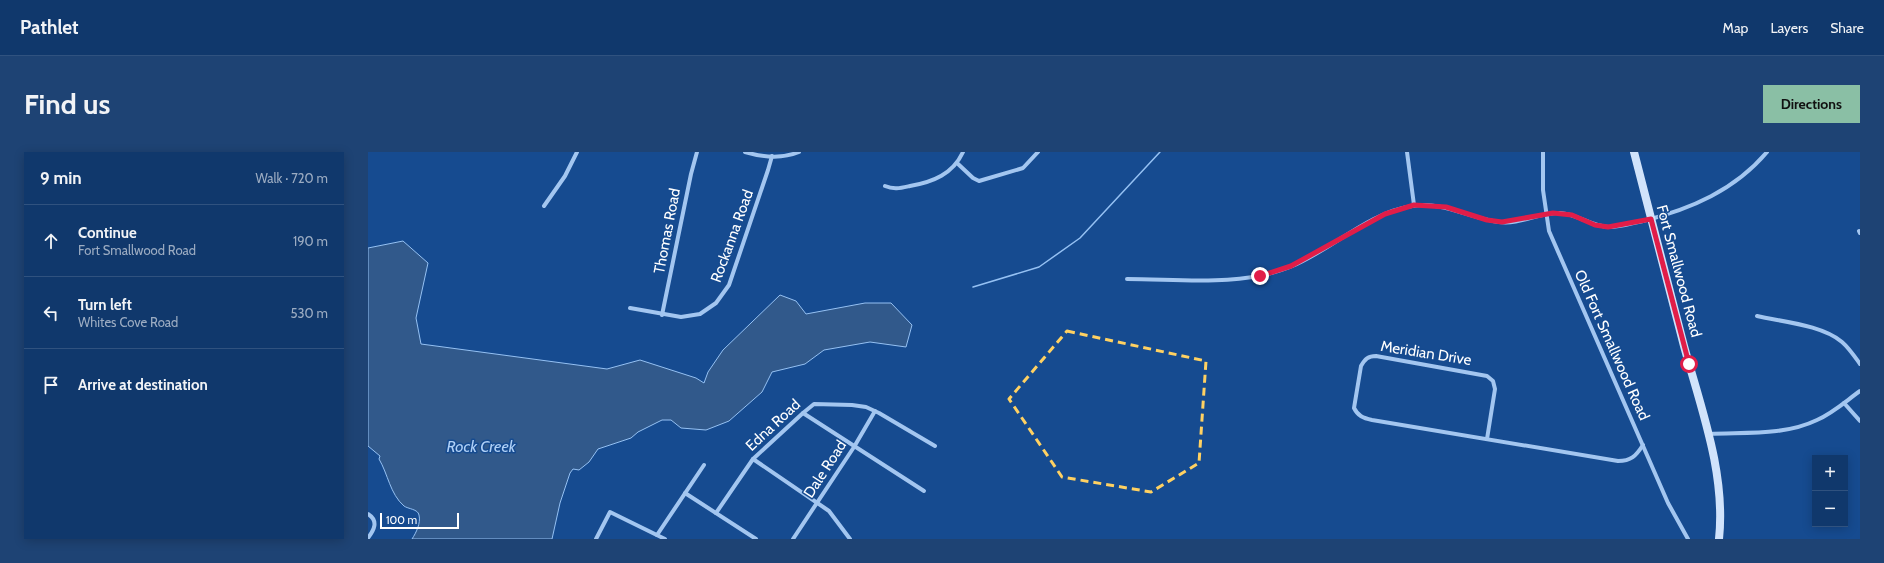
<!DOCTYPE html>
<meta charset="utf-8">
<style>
:root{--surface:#10386c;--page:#1e4374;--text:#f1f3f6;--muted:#9cacc2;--line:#30527f;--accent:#8abfa5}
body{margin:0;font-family:Cabin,sans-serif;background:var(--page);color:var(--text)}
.controls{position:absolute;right:12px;bottom:12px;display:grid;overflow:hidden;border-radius:0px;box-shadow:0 2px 10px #0003}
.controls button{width:36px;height:36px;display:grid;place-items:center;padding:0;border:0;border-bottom:1px solid var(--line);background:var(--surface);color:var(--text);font:20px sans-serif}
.scale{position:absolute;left:12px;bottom:10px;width:79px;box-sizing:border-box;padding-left:4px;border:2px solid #fff;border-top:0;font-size:11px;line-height:14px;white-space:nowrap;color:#fff;-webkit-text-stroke:3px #164b90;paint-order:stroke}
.stop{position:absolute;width:12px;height:12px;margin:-9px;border:3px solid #e11d48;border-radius:50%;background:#fff}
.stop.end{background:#e11d48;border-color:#fff;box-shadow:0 1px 4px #0008}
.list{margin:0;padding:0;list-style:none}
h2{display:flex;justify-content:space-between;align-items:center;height:52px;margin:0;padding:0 16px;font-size:17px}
h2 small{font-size:13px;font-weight:400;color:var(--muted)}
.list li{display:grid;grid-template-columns:26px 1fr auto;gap:12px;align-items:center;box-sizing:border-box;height:72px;padding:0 16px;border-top:1px solid var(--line)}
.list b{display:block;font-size:15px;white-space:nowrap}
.list p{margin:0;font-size:13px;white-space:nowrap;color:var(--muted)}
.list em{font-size:13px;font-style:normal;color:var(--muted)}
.icon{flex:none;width:22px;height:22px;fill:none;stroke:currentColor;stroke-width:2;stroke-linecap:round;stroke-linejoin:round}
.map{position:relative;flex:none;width:1492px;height:387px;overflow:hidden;border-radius:0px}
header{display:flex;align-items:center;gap:24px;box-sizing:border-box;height:56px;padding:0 20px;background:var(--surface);border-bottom:1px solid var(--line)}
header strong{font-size:19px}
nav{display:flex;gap:22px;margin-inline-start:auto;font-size:14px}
.intro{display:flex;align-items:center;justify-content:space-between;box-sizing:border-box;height:96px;padding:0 24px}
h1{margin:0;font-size:28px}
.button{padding:10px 18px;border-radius:0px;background:var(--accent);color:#111;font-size:14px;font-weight:700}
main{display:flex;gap:24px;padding:0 24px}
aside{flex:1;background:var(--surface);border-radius:0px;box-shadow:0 2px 10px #0003}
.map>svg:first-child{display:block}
</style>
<header>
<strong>Pathlet</strong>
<nav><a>Map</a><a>Layers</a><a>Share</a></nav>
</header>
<div class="intro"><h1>Find us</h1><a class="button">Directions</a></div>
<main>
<aside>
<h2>9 min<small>Walk · 720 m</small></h2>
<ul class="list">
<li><svg class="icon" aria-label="ahead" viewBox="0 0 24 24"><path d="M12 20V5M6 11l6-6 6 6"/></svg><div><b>Continue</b><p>Fort Smallwood Road</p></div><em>190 m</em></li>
<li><svg class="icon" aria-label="left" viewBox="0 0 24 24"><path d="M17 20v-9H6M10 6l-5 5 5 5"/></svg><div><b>Turn left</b><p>Whites Cove Road</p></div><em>530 m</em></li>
<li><svg class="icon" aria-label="arrive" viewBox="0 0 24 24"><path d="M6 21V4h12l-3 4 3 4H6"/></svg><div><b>Arrive at destination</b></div></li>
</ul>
</aside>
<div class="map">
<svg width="1492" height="387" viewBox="0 0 1492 387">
<rect width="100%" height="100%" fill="#164b90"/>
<path fill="#31598b" stroke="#95c1f3" d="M 35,89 L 60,111 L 48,166 L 53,192 L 239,217 L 272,208 L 328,226 L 336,231 L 340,220 L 355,198 L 412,143 L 428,149 L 438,162 L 497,151 L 523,151 L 544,173 L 538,195 L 502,190 L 456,198 L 437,212 L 404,220 L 394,240 L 361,269 L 338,278 L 313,276 L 303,268 L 294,268 L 270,280 L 263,286 L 230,297 L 221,310 L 211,318 L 205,317 L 202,321 L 192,351 L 184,387 L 44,387 C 48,381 53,371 51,363 C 50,357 40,357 36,354 C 22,342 20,322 11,307 L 12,304 L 0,294 L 0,96 Z"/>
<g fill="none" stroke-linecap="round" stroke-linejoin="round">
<polyline stroke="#95c1f3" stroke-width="1.5" points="605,135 671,115 712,86 792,0"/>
<g stroke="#a3c6f0" stroke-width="4">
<path d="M 377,0 C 394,5 414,7 431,0"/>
<polyline points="1039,0 1046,53"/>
<polyline points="1175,0 1175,38 1181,79 1300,351 1320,387"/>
<polyline points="589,11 605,26 611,29 655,16 670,0"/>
<path d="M 517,34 C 526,38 533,36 542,34 C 565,30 585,22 595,0"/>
<polyline points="176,54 197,24 209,0"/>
<polyline points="1491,79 1492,81"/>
<path d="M 759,127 C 812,127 871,135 922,115 C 964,98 999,61 1044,54 C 1075,49 1101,66 1131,70 C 1152,73 1172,60 1192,61 C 1210,62 1224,75 1241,75 C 1253,75 1264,71 1275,69 C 1323,57 1367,38 1399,0"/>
<polyline points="262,156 313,165 332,162 348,151 361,133 400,18 404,4"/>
<polyline points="294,163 323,22 329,0"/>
<path d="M 1389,164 C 1415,170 1454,173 1474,190 C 1481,196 1487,205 1492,212"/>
<polyline points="1476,251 1492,269"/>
<polyline points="435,261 556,339"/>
<path d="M 1341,282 C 1376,280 1416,284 1449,268 C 1465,261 1478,249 1492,239"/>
<path d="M 1119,287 L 1127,237 L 1125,229 L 1119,224 L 1008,204 C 1000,204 997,207 993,214 L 986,256 C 990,264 995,266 1004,268 L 1250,309 C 1263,309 1268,304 1275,293"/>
<polyline points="385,307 461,359 482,387"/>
<polyline points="317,341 388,387"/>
<polyline points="348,361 385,307 435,261 446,252 484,253 498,255 511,261 567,294"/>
<path d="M 0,362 C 11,369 6,378 0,386"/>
<polyline points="289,383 336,313"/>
<polyline points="228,387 242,360 297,387"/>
<polyline points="425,387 486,295 507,259"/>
</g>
<path stroke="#d1e3fb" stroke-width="8" d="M 1266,0 C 1283,65 1299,129 1316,194 C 1333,256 1358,322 1351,387"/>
</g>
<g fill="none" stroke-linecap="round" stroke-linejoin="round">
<polyline stroke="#e11d48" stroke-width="5" points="892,124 923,114 1017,62 1046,53 1078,55 1119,68 1134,70 1185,61 1204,63 1227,73 1240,75 1283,67 1321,212"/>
</g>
<path fill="none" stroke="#ffd162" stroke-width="3" stroke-dasharray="8 5" stroke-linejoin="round" d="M 699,179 L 838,209 L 831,311 L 783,340 L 694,325 L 641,247 Z"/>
<g text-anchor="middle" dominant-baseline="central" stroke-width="3" stroke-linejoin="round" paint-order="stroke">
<g font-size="15" fill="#fff" stroke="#164b90">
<text transform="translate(299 79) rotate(-79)">Thomas Road</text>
<text transform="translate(364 84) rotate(-70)">Rockanna Road</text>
<text transform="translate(1311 119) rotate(75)">Fort Smallwood Road</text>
<text transform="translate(1244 193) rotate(66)">Old Fort Smallwood Road</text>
<text transform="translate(1058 201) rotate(9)">Meridian Drive</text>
<text transform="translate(405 273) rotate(-43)">Edna Road</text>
<text transform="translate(457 317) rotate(-57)">Dale Road</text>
</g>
<g font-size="16" font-style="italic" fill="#afd0f7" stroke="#164b90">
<text x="113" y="294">Rock Creek</text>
</g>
</g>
</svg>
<div class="controls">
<button>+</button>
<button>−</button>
</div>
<div class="scale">100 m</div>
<div class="stop" style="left:1321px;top:212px"></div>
<div class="stop end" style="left:892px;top:124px"></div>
</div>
</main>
